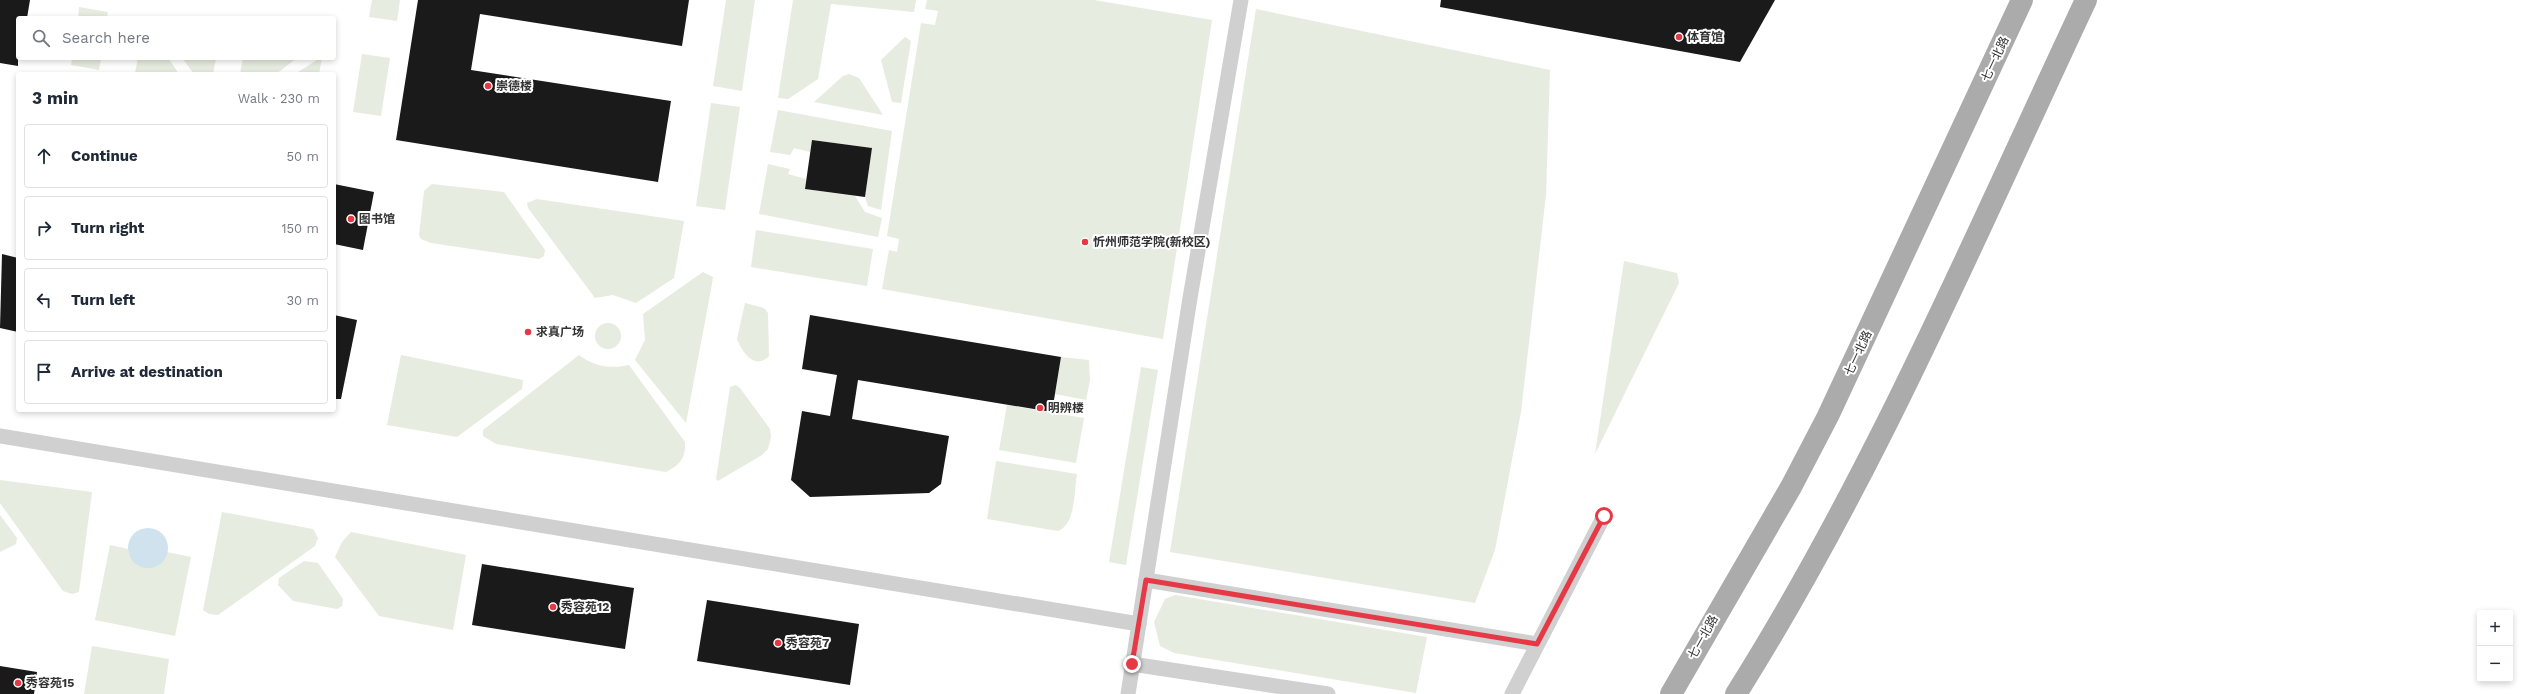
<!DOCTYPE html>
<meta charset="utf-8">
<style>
:root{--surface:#fff;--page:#f6f6f7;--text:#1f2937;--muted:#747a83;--line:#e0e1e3}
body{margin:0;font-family:"Work Sans","Noto Sans SC",sans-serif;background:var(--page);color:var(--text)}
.controls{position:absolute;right:12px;bottom:12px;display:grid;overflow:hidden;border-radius:4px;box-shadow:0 2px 6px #0003}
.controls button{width:36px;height:36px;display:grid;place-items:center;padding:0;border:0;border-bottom:1px solid var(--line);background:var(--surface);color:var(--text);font:20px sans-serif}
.stop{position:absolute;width:12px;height:12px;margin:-9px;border:3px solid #e63946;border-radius:50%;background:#fff}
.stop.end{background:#e63946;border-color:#fff;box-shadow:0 1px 4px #0008}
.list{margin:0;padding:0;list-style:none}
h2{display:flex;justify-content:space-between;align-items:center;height:52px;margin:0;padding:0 16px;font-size:17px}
h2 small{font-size:13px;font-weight:400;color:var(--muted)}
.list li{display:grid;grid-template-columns:26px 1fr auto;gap:12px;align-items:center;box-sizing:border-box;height:64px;margin:0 8px 8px;padding:0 8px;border:1px solid var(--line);border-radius:4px}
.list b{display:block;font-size:15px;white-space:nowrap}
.list em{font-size:13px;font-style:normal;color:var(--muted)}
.icon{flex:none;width:22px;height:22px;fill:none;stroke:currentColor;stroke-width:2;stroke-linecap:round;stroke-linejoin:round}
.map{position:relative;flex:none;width:2525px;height:694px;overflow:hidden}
.search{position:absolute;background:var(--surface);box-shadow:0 2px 6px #0003;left:16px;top:16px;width:320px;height:44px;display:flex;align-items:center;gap:10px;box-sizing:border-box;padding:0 14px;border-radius:4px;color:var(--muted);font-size:15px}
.panel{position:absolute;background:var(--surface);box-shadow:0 2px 6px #0003;left:16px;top:72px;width:320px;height:340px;border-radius:4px}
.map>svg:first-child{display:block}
</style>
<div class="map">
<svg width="2525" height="694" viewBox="0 0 2525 694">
<rect width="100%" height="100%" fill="#fff"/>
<g fill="#e6ecdf">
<polygon points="372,0 400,0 397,21 369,17"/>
<polygon points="726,0 755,0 742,91 713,86"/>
<polygon points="793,0 916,0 914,12 831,4 818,79 788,99 778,98"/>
<polygon points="927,0 1094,0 1212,20 1163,339 882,289 889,250 897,252 899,239 887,236 921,23 935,25 938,11 925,9"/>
<polygon points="79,7 108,12 107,18 78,18"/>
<polygon points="1256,9 1550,70 1546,195 1521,412 1495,550 1475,603 1170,552"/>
<polygon points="905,37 911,41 901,103 892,102 881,60"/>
<polygon points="362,54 390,58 381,116 353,112"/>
<polygon points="72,58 101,58 99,70 71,65"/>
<polygon points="138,58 168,58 179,74 135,73"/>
<polygon points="182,58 216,58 213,74 194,74"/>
<polygon points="243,58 297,58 276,74 240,74"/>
<polygon points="320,58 322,58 319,74 295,74"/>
<polygon points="849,74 859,78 883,115 814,102 843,76"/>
<polygon points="711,103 740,107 725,210 696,206"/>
<polygon points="778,110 892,131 881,210 868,206 865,197 872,148 812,140 810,152 794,148 790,155 770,152"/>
<polygon points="768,164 790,169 788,174 806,179 805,189 855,196 865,212 882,218 878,237 759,214"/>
<polygon points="432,184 504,192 545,250 544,256 539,259 431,243 421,239 419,235 424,191"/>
<polygon points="537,199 684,221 674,278 636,303 613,295 595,298 528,208 527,203"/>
<polygon points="756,230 873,249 867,286 751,267"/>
<polygon points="1624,261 1677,273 1679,283 1595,454"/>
<polygon points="703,272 713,277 712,284 686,423 635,360 645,340 643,314"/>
<path d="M 745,303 L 764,308 L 768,313 L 769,356 C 755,370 743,354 737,339 Z"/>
<circle cx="608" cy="336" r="13"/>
<polygon points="401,355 523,380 522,389 457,437 387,425"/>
<path d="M 579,355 C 595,367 611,369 629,365 L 685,442 C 686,458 680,465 666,472 L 496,444 L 483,436 L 483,430 Z"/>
<polygon points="1061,357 1089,360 1090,380 1086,400 1055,394"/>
<polygon points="1141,367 1158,370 1126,565 1109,562"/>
<polygon points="736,385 740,388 770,429 771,437 768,449 762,455 718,481 716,479 730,387"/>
<polygon points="1007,405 1084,418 1076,463 999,450"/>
<path d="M 996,461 L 1077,474 C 1074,491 1076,524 1058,531 L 987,519 Z"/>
<polygon points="0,480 92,492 79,592 72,594 63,591 0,503"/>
<polygon points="222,512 313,529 318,538 315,546 218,615 209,614 203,610"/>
<polygon points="0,515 17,538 16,544 0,552"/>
<polygon points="351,532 466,555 453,630 379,616 335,557 342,542"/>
<polygon points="110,545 128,549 129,555 158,565 167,552 191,557 175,636 95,620"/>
<polygon points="304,561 318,563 343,599 342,606 337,609 293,601 278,585 279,578"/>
<polygon points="1175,595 1427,637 1416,693 1174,653 1160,646 1154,622 1165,599"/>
<polygon points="92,646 169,659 164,694 84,694"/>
</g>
<circle fill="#cfe2ee" cx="148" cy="548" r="20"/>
<g fill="#1a1a1a">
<polygon points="0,0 30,0 27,18 18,18 18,66 0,63"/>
<polygon points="418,0 689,0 682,46 480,14 471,70 671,101 658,182 396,140"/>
<polygon points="1441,0 1775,0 1740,62 1440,7"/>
<polygon points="812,140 872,148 865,197 805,189"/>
<polygon points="334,184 374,192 363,250 334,244"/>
<polygon points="2,254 18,258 18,332 0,328"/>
<polygon points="334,315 357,320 341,399 334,399"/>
<polygon points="810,315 1061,357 1052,412 858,380 852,419 949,436 941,484 929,493 810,497 791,480 802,411 830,416 837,375 802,369"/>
<polygon points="482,564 634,588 625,649 472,625"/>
<polygon points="707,600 859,624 850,685 697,661"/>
<polygon points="0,666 37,672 34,694 0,694"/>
</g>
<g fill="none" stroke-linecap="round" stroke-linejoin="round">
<g stroke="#d0d0d0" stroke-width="15">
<polyline points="0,436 1139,624"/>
<polyline points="1146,580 1537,644"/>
<polyline points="1132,664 1328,694"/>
<polyline points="1128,694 1190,298 1241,0"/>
<polyline points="1512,694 1604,516"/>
</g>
<g stroke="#ababab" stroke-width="22">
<polyline points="1671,694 1791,487 1828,416 2022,0"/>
<path d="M 1736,694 C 1874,475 1976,234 2086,0"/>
</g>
</g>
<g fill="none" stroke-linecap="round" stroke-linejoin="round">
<polyline stroke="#e63946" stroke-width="5" points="1132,664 1146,580 1537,644 1604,516"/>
</g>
<g fill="#e63946" stroke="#fff" stroke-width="1.5">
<circle cx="1679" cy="37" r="4"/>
<circle cx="488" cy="86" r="4"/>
<circle cx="351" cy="219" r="4"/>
<circle cx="1085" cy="242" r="4"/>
<circle cx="528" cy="332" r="4"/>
<circle cx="1040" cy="408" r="4"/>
<circle cx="553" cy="607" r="4"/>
<circle cx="778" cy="643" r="4"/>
<circle cx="18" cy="683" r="4"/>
</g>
<g text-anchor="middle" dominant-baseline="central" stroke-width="4" stroke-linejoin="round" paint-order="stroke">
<g font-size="12" font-weight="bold" fill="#333" stroke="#fff" text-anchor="start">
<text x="1687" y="37">体育馆</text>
<text x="496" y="86">崇德楼</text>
<text x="359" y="219">图书馆</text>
<text x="1093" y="242">忻州师范学院(新校区)</text>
<text x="536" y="332">求真广场</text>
<text x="1048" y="408">明辨楼</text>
<text x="561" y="607">秀容苑12</text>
<text x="786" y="643">秀容苑7</text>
<text x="26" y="683">秀容苑15</text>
</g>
<g font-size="12" fill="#333" stroke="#fff">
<text transform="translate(1995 59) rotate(-65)">七一北路</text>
<text transform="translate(1858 353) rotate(-65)">七一北路</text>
<text transform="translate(1703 637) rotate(-61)">七一北路</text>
</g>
</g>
</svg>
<div class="controls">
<button>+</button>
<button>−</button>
</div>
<div class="stop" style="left:1604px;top:516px"></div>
<div class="stop end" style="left:1132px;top:664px"></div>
<div class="search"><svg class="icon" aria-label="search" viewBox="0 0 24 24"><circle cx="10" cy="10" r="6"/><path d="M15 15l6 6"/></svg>Search here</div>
<section class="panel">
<h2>3 min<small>Walk · 230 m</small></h2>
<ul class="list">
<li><svg class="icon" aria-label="ahead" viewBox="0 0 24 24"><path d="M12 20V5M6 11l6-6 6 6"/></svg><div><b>Continue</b></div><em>50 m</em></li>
<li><svg class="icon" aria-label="right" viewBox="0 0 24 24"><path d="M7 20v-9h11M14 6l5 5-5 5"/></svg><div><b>Turn right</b></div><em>150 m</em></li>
<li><svg class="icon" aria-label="left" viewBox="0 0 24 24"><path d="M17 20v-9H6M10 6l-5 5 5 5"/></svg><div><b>Turn left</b></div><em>30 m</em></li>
<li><svg class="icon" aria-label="arrive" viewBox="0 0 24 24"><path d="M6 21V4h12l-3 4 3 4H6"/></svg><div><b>Arrive at destination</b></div></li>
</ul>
</section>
</div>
